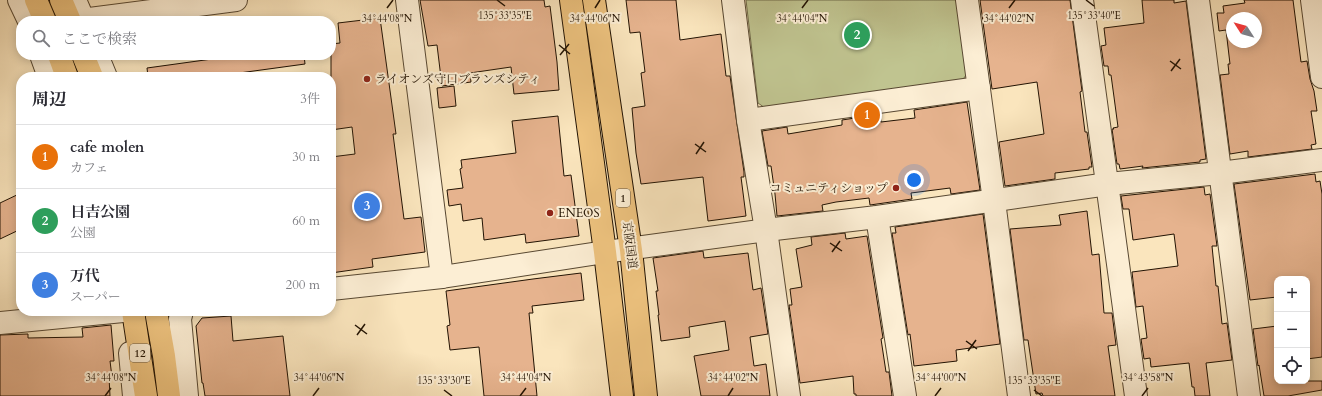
<!DOCTYPE html>
<html lang="ja">
<meta charset="utf-8">
<style>
:root{--surface:#fff;--page:#f7f7f7;--text:#2b2b33;--muted:#7c7c81;--line:#e1e1e2;--accent:#ea580c}
body{margin:0;font-family:Cardo,"Noto Serif JP",serif;background:var(--page);color:var(--text)}
.controls{position:absolute;right:12px;bottom:12px;display:grid;overflow:hidden;border-radius:8px;box-shadow:0 2px 10px #0003}
.controls button{width:36px;height:36px;display:grid;place-items:center;padding:0;border:0;border-bottom:1px solid var(--line);background:var(--surface);color:var(--text);font:20px sans-serif}
.compass{position:absolute;left:1226px;top:12px;width:36px;height:36px;border-radius:50%;background:var(--surface);box-shadow:0 2px 10px #0003;rotate:306deg}
.you{position:absolute;left:914px;top:180px;width:14px;height:14px;margin:-10px;border:3px solid #fff;border-radius:50%;background:#1a73e8;box-shadow:0 0 0 6px #1a73e833}
.badge{display:grid;place-items:center;width:26px;height:26px;border-radius:50%;background:var(--accent);color:#fff;font-size:13px;font-weight:700}
.pin{position:absolute;translate:-50% -50%;border:2px solid #fff;box-shadow:0 1px 4px #0006}
.list{margin:0;padding:0;list-style:none}
h2{display:flex;justify-content:space-between;align-items:center;height:52px;margin:0;padding:0 16px;font-size:17px}
h2 small{font-size:13px;font-weight:400;color:var(--muted)}
.list li{display:grid;grid-template-columns:26px 1fr auto;gap:12px;align-items:center;box-sizing:border-box;height:64px;padding:0 16px;border-top:1px solid var(--line)}
.list b{display:block;font-size:15px;white-space:nowrap}
.list p{margin:0;font-size:13px;white-space:nowrap;color:var(--muted)}
.list em{font-size:13px;font-style:normal;color:var(--muted)}
.icon{flex:none;width:22px;height:22px;fill:none;stroke:currentColor;stroke-width:2;stroke-linecap:round;stroke-linejoin:round}
.map{position:relative;flex:none;width:1322px;height:396px;overflow:hidden}
.search{position:absolute;background:var(--surface);box-shadow:0 2px 10px #0003;left:16px;top:16px;width:320px;height:44px;display:flex;align-items:center;gap:10px;box-sizing:border-box;padding:0 14px;border-radius:16px;color:var(--muted);font-size:15px}
.panel{position:absolute;background:var(--surface);box-shadow:0 2px 10px #0003;left:16px;top:72px;width:320px;height:244px;border-radius:16px}
.map>svg:first-child{display:block}
</style>
<div class="map">
<svg width="1322" height="396" viewBox="0 0 1322 396">
<rect width="100%" height="100%" fill="#fae5bd"/>
<filter id="stains"><feTurbulence type="fractalNoise" baseFrequency=".005" numOctaves="4"/><feColorMatrix values="0 0 0 0 .2 0 0 0 0 .09 0 0 0 0 .02 0 0 0 .5 -.17"/></filter>
<radialGradient id="worn" r=".72"><stop offset=".6" stop-color="#630" stop-opacity="0"/><stop offset="1" stop-color="#630" stop-opacity=".3"/></radialGradient>
<polygon fill="#c0c490" stroke="#716c4a" points="746,0 958,0 969,71 961,82 768,110 758,103"/>
<g fill="#e6b38e" stroke="#221303" fill-rule="evenodd">
<polygon points="420,0 544,0 545,7 550,6 557,62 559,90 514,94 511,67 470,73 471,82 442,86 437,45 428,46"/>
<polygon points="626,0 676,0 680,40 721,34 726,76 730,76 744,172 744,177 741,177 746,216 708,221 703,177 641,184 636,153 632,108 645,106 641,73 645,72 640,32 630,33"/>
<polygon points="980,0 1070,0 1082,91 1080,92 1085,132 1087,132 1092,167 1089,167 1089,169 1055,173 1055,179 1005,186 999,142 1044,134 1037,82 992,89"/>
<polygon points="1142,0 1174,0 1174,3 1186,1 1206,159 1200,160 1200,162 1142,168 1143,166 1120,169 1119,164 1117,164 1112,129 1114,129 1113,128 1118,127 1114,97 1111,75 1109,75 1108,66 1104,66 1101,46 1106,45 1104,28 1144,23"/>
<path d="M 1244,0 L 1293,0 L 1301,62 L 1307,61 L 1310,79 L 1314,91 L 1317,111 L 1311,111 L 1316,144 L 1311,145 L 1312,149 L 1248,157 L 1248,151 L 1230,154 L 1220,75 L 1229,74 L 1228,64 L 1230,64 L 1226,30 L 1219,31 L 1217,13 L 1224,13 L 1223,6 L 1245,3 ZM 1232,18 L 1256,18 L 1256,42 L 1232,42 Z"/>
<polygon points="380,18 396,134 393,134 404,219 421,217 425,252 372,259 373,267 331,273 331,157 355,154 352,127 331,130 331,44 340,43 338,23"/>
<polygon points="241,55 304,55 305,64 210,77 148,77 147,68"/>
<polygon points="454,86 456,106 439,108 437,88"/>
<polygon points="967,102 980,190 951,194 950,188 911,193 912,199 870,205 869,198 836,202 822,205 823,211 777,216 775,194 771,166 768,166 762,131 787,127 788,134 842,125 842,120 868,116 868,118 880,116 881,122 915,118 914,110"/>
<polygon points="558,116 564,176 571,175 579,236 526,243 525,234 484,240 482,218 463,221 461,204 449,206 447,190 463,188 460,169 462,168 461,160 516,153 512,121"/>
<polygon points="1315,174 1316,182 1320,181 1322,194 1322,357 1307,359 1307,279 1277,279 1277,297 1250,300 1234,184"/>
<polygon points="1204,187 1205,195 1210,194 1217,246 1212,246 1216,286 1218,286 1222,324 1227,323 1232,360 1206,363 1210,396 1195,396 1194,387 1192,387 1189,363 1151,367 1150,358 1144,359 1141,339 1147,338 1143,306 1136,307 1132,272 1178,266 1174,234 1133,240 1129,209 1123,209 1121,196"/>
<polygon points="21,193 21,229 0,239 0,203"/>
<polygon points="1087,211 1092,255 1099,254 1104,313 1112,313 1116,345 1108,346 1115,396 1043,396 1042,393 1036,394 1028,340 1024,340 1010,229 1061,225 1059,215"/>
<polygon points="983,214 1000,344 956,350 957,361 914,366 910,334 908,335 892,233 896,233 895,227"/>
<polygon points="845,233 846,239 867,236 883,338 881,339 886,372 889,372 892,396 856,396 856,394 854,394 853,376 800,383 789,305 792,305 790,289 802,287 796,249 812,245 811,237"/>
<polygon points="703,251 704,258 748,253 753,290 761,288 768,334 750,337 754,366 766,364 770,396 701,396 694,356 729,350 725,321 689,327 690,337 661,341 658,315 659,315 656,291 658,291 653,258"/>
<polygon points="581,273 584,300 532,306 533,313 529,313 537,396 484,396 479,347 450,350 447,326 450,325 446,291 533,279"/>
<polygon points="231,316 233,341 283,336 290,396 205,396 203,383 202,383 196,326 202,318"/>
<polygon points="111,325 114,361 110,361 112,377 109,377 110,396 0,396 0,335 28,334 28,338 83,337 82,328"/>
<polygon points="1277,326 1277,381 1322,381 1322,390 1288,396 1264,396 1259,365 1258,366 1253,329"/>
</g>
<g fill="none" stroke-linecap="round" stroke-linejoin="round">
<defs>
<g id="minor">
<polyline points="19,0 29,21"/>
<polyline points="75,0 84,21"/>
<polyline points="407,0 442,277"/>
<polyline points="733,0 748,120 766,230 789,396"/>
<polyline points="967,0 994,201 1019,396"/>
<polyline points="1082,0 1136,396"/>
<polyline points="1198,0 1249,396"/>
<polyline points="1312,0 1322,77"/>
<polyline points="74,21 236,0"/>
<polyline points="41,55 49,77"/>
<polyline points="97,55 106,77"/>
<polyline points="748,120 979,88"/>
<polyline points="877,217 905,396"/>
<polyline points="331,289 442,277 605,252 766,230 877,217 1108,184 1220,173 1322,160"/>
<polyline points="182,311 180,319 187,396"/>
<polyline points="0,323 123,311"/>
<polyline points="130,353 134,396"/>
</g>
<g id="highway">
<polyline points="36,0 45,21"/>
<polyline points="61,0 70,21"/>
<polyline points="571,0 605,252 622,396"/>
<polyline points="594,0 631,250 646,396"/>
<polyline points="59,55 67,77"/>
<polyline points="83,55 92,77"/>
<polyline points="133,311 146,396"/>
<polyline points="156,311 164,356 169,396"/>
</g>
</defs>
<use href="#minor" stroke="#584832" stroke-width="24"/>
<use href="#highway" stroke="#221303" stroke-width="24"/>
<use href="#minor" stroke="#fceed4" stroke-width="22"/>
<use href="#highway" stroke="#edc27e" stroke-width="22"/>
</g>
<path fill="none" stroke="#221303" stroke-width="1.5" d="M 497,0 L 505,6M 1086,0 L 1094,6M 387,8 L 393,0M 595,8 L 600,0M 802,8 L 808,0M 1009,8 L 1015,0M 559,45 L 570,54M 560,55 L 569,44M 1170,61 L 1181,69M 1171,71 L 1180,59M 695,144 L 706,152M 696,154 L 704,142M 830,243 L 842,251M 832,252 L 840,241M 355,325 L 367,334M 357,335 L 365,324M 966,341 L 977,349M 968,351 L 976,340M 444,390 L 452,396M 1034,390 L 1042,396M 105,396 L 111,388M 313,396 L 319,388M 520,396 L 526,388M 728,396 L 733,388M 935,396 L 941,388M 1142,396 L 1148,388"/>
<g fill="#8f2418" stroke="#fceed4" stroke-width="1.5">
<circle cx="367" cy="79" r="4"/>
<circle cx="896" cy="188" r="4"/>
<circle cx="550" cy="213" r="4"/>
</g>
<g text-anchor="middle" dominant-baseline="central" stroke-width="4" stroke-linejoin="round" paint-order="stroke">
<g fill="#fceed4" stroke="#635542" stroke-width="1">
<rect x="616" y="189" width="14" height="18" rx="3"/>
<rect x="130" y="344" width="20" height="18" rx="3"/>
</g>
<g font-size="11" font-weight="bold" fill="#221303">
<text x="623" y="198">1</text>
<text x="140" y="353">12</text>
</g>
<g font-size="12" fill="#221303" stroke="#fceed4" text-anchor="start">
<text x="375" y="79">ライオンズ守口ブランズシティ</text>
<text x="888" y="188" text-anchor="end">コミュニティショップ</text>
<text x="558" y="213">ENEOS</text>
</g>
<g font-size="12" fill="#221303" stroke="#fceed4">
<text transform="translate(630 245) rotate(83)">京阪国道</text>
</g>
</g>
<g font-size="10" text-anchor="middle" fill="#221303" stroke="#fceed4" stroke-width="4" stroke-linejoin="round" paint-order="stroke">
<text x="505" y="19">135°33'35"E</text>
<text x="1094" y="19">135°33'40"E</text>
<text x="387" y="22">34°44'08"N</text>
<text x="595" y="22">34°44'06"N</text>
<text x="802" y="22">34°44'04"N</text>
<text x="1009" y="22">34°44'02"N</text>
<text x="111" y="381">34°44'08"N</text>
<text x="319" y="381">34°44'06"N</text>
<text x="526" y="381">34°44'04"N</text>
<text x="733" y="381">34°44'02"N</text>
<text x="941" y="381">34°44'00"N</text>
<text x="1148" y="381">34°43'58"N</text>
<text x="444" y="384">135°33'30"E</text>
<text x="1034" y="384">135°33'35"E</text>
</g>
<rect width="100%" height="100%" filter="url(#stains)"/>
<rect width="100%" height="100%" fill="url(#worn)"/>
</svg>
<div class="controls">
<button>+</button>
<button>−</button>
<button><svg class="icon" aria-label="locate" viewBox="0 0 24 24"><circle cx="12" cy="12" r="6"/><path d="M12 2v4M12 18v4M2 12h4M18 12h4"/></svg></button>
</div>
<svg class="compass" viewBox="-18 -18 36 36"><path d="M0-13l5 13h-10z" fill="#e53935"/><path d="M0 13l5-13h-10z" fill="#7c7c81"/></svg>
<div class="you"></div>
<div class="pin badge" style="left:867px;top:115px;background:#e8710a">1</div>
<div class="pin badge" style="left:857px;top:35px;background:#2e9e5b">2</div>
<div class="pin badge" style="left:367px;top:206px;background:#3f7fe0">3</div>
<div class="search"><svg class="icon" aria-label="search" viewBox="0 0 24 24"><circle cx="10" cy="10" r="6"/><path d="M15 15l6 6"/></svg>ここで検索</div>
<section class="panel">
<h2>周辺<small>3件</small></h2>
<ul class="list">
<li><span class="badge" style="background:#e8710a">1</span><div><b>cafe molen</b><p>カフェ</p></div><em>30 m</em></li>
<li><span class="badge" style="background:#2e9e5b">2</span><div><b>日吉公園</b><p>公園</p></div><em>60 m</em></li>
<li><span class="badge" style="background:#3f7fe0">3</span><div><b>万代</b><p>スーパー</p></div><em>200 m</em></li>
</ul>
</section>
</div>
